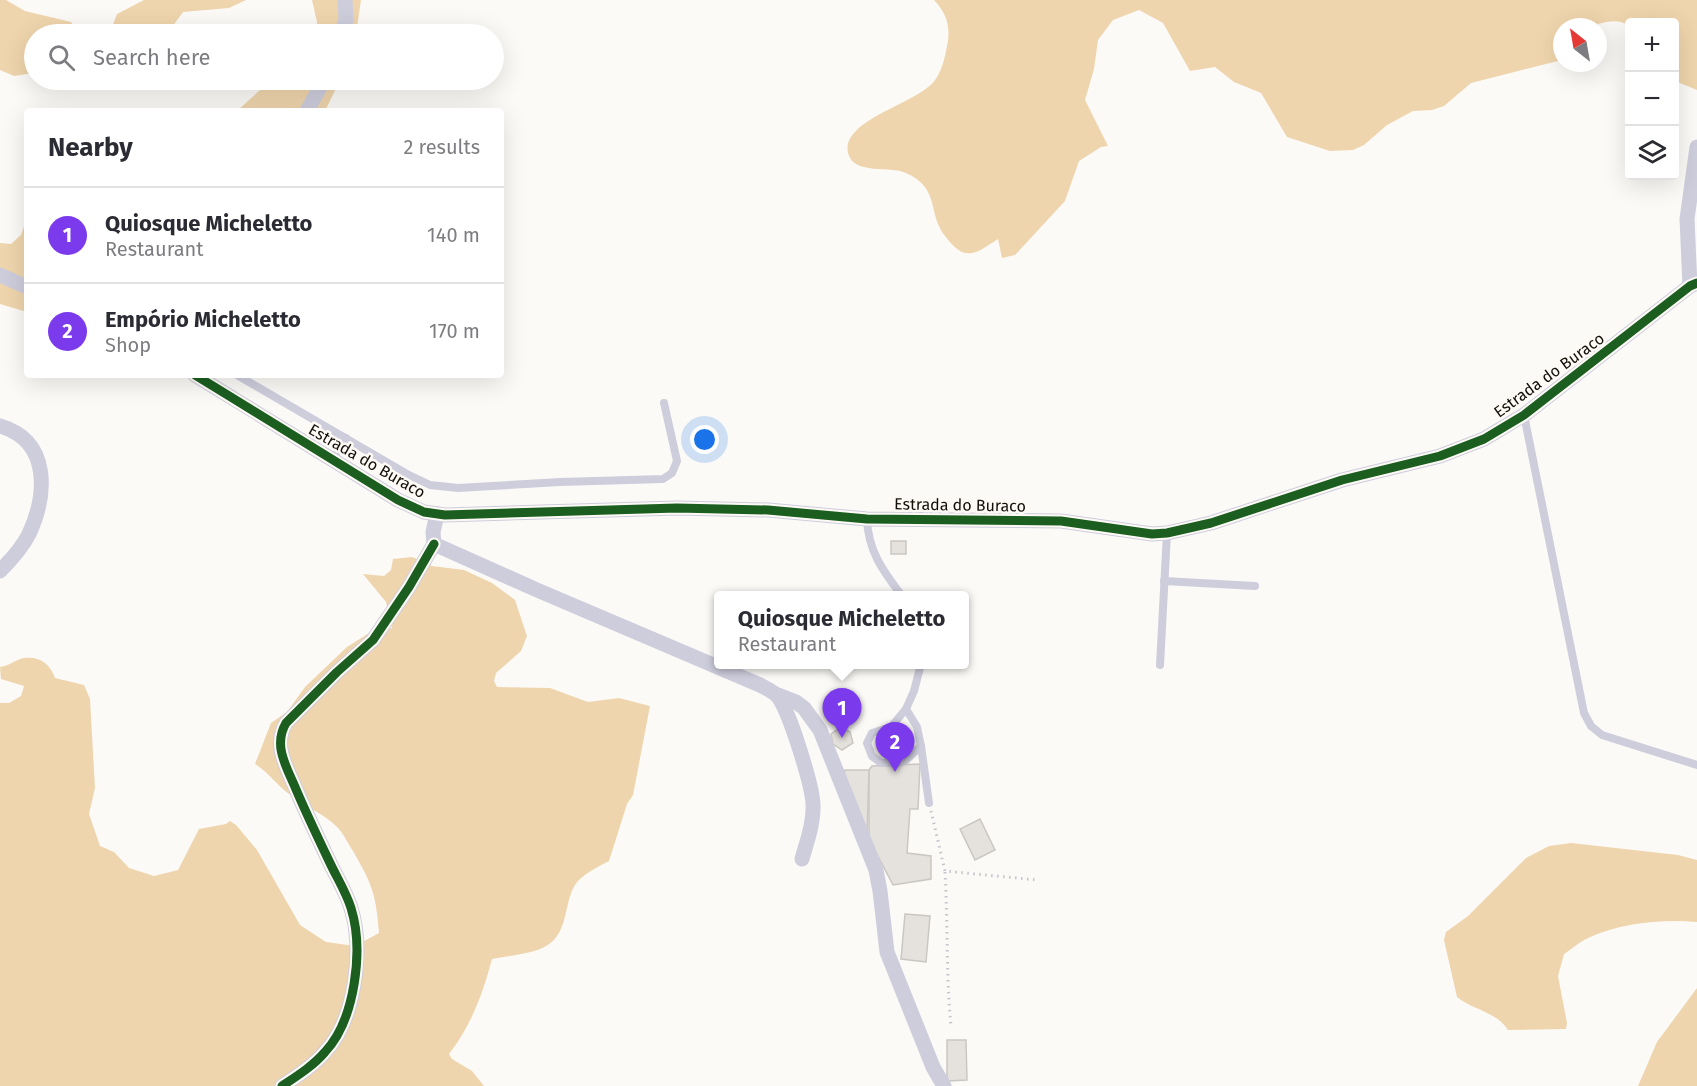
<!DOCTYPE html>
<meta charset="utf-8">
<style>
:root{--surface:#fff;--page:#f7f7f7;--text:#2b2b33;--muted:#7c7c81;--line:#e1e1e2;--accent:#7c3aed}
body{margin:0;font-family:"Fira Sans",sans-serif;background:var(--page);color:var(--text)}
.controls{position:absolute;right:18px;top:18px;display:grid;overflow:hidden;border-radius:6px;box-shadow:0 6px 24px #0002}
.controls button{width:54px;height:54px;display:grid;place-items:center;padding:0;border:0;border-bottom:2px solid var(--line);background:var(--surface);color:var(--text);font:30px sans-serif}
.compass{position:absolute;left:1553px;top:18px;width:54px;height:54px;border-radius:50%;background:var(--surface);box-shadow:0 6px 24px #0002;rotate:329deg}
.you{position:absolute;left:705px;top:440px;width:21px;height:21px;margin:-15px;border:4px solid #fff;border-radius:50%;background:#1a73e8;box-shadow:0 0 0 9px #1a73e833}
.badge{display:grid;place-items:center;width:39px;height:39px;border-radius:50%;background:var(--accent);color:#fff;font-size:20px;font-weight:700}
.pin{position:absolute;translate:-50% -50px;filter:drop-shadow(0 2px 3px #0008)}
.pin::after{content:'';position:absolute;top:32px;width:21px;height:18px;background:inherit;clip-path:polygon(0 0,100% 0,50% 100%)}
.popup{position:absolute;left:714px;top:591px;width:255px;height:78px;box-sizing:border-box;display:grid;place-content:center;border-radius:6px;background:var(--surface);filter:drop-shadow(0 2px 4px #0005);font-size:20px;white-space:nowrap;color:var(--muted)}
.popup b{font-size:22px;color:var(--text)}
.popup::after{content:'';position:absolute;left:50%;top:100%;margin-left:-12px;border:12px solid transparent;border-top-color:var(--surface)}
.list{margin:0;padding:0;list-style:none}
h2{display:flex;justify-content:space-between;align-items:center;height:78px;margin:0;padding:0 24px;font-size:26px}
h2 small{font-size:20px;font-weight:400;color:var(--muted)}
.list li{display:grid;grid-template-columns:39px 1fr auto;gap:18px;align-items:center;box-sizing:border-box;height:96px;padding:0 24px;border-top:2px solid var(--line)}
.list b{display:block;font-size:22px;white-space:nowrap}
.list p{margin:0;font-size:20px;white-space:nowrap;color:var(--muted)}
.list em{font-size:20px;font-style:normal;color:var(--muted)}
.icon{flex:none;width:33px;height:33px;fill:none;stroke:currentColor;stroke-width:2;stroke-linecap:round;stroke-linejoin:round}
.map{position:relative;flex:none;width:1697px;height:1086px;overflow:hidden}
.search{position:absolute;background:var(--surface);box-shadow:0 6px 24px #0002;left:24px;top:24px;width:480px;height:66px;display:flex;align-items:center;gap:15px;box-sizing:border-box;padding:0 21px;border-radius:33px;color:var(--muted);font-size:22px}
.panel{position:absolute;background:var(--surface);box-shadow:0 6px 24px #0002;left:24px;top:108px;width:480px;height:270px;border-radius:6px}
.map>svg:first-child{display:block}
</style>
<div class="map">
<svg width="1697" height="1086" viewBox="0 0 1697 1086">
<rect width="100%" height="100%" fill="#fcfaf7"/>
<g fill="#efd5ad">
<polygon points="0,0 6,0 25,11 71,22 80,34 34,34 34,73 14,76 0,70"/>
<polygon points="144,0 246,0 229,8 183,12 167,34 114,34 112,27 117,14"/>
<polygon points="312,0 361,0 356,34 316,34 317,22"/>
<path d="M 934,0 L 1697,0 L 1697,90 L 1675,81 L 1674,22 L 1630,22 L 1629,26 C 1619,19 1610,21 1598,24 L 1597,27 L 1562,27 L 1562,60 L 1471,83 L 1444,106 L 1432,110 L 1413,111 L 1387,125 L 1364,145 L 1353,150 L 1330,151 L 1287,137 L 1261,93 L 1234,82 L 1215,67 L 1190,71 L 1163,23 L 1139,10 L 1113,20 L 1098,40 L 1094,69 L 1085,100 L 1108,146 L 1101,147 L 1079,161 L 1065,201 L 1015,255 L 1002,258 L 998,239 C 975,254 965,263 945,236 C 927,213 941,189 906,173 C 890,165 854,176 848,153 C 841,119 918,104 935,80 C 942,71 945,57 947,46 C 951,27 947,14 934,0 Z"/>
<polygon points="271,80 340,80 325,111 237,111"/>
<polygon points="27,217 27,312 0,304 0,243 11,244 21,235"/>
<path d="M 412,557 L 432,566 L 464,570 L 492,583 L 515,600 L 527,636 L 521,651 L 496,673 L 494,681 L 497,687 L 550,688 L 588,702 L 619,698 L 650,706 L 633,795 L 627,804 L 609,861 C 598,867 582,874 575,885 C 563,905 569,933 546,946 C 533,954 507,956 492,959 C 483,993 471,1026 449,1054 L 452,1059 L 472,1071 L 484,1086 L 0,1086 L 0,703 L 9,703 L 21,696 L 24,686 L 1,679 L 0,667 C 10,666 16,659 24,658 C 40,656 50,664 55,678 L 84,685 L 90,699 L 95,788 L 89,814 L 100,846 L 114,852 L 129,868 L 154,876 L 178,870 L 199,829 L 226,824 L 230,821 L 236,825 L 257,850 L 300,925 L 326,942 L 355,946 L 379,933 C 376,894 372,884 353,851 C 348,844 344,834 338,828 C 324,813 304,807 289,794 C 277,785 268,772 255,764 L 271,723 L 287,712 L 305,687 L 347,647 L 369,633 L 392,628 L 386,602 L 363,574 L 384,576 L 391,570 L 393,559 Z"/>
<path d="M 1571,843 L 1678,855 L 1697,860 L 1697,922 C 1661,919 1621,923 1588,938 C 1579,942 1572,949 1564,954 L 1558,976 L 1567,1023 L 1566,1029 L 1508,1030 C 1497,1012 1473,1010 1457,997 L 1444,940 L 1446,932 L 1468,916 L 1526,858 L 1549,846 Z"/>
<polygon points="1697,988 1697,1086 1638,1086 1657,1042"/>
</g>
<g fill="#e5e2dd" stroke="#cac7c3" stroke-width="1.5">
<rect x="891" y="541" width="15" height="13"/>
<polygon points="841,727 850,732 853,743 842,750 833,744 831,734"/>
<polygon points="920,764 918,809 910,809 907,853 931,856 931,879 893,885 869,839 869,770 872,766"/>
<polygon points="845,770 869,770 867,837 843,780"/>
<polygon points="980,819 995,850 975,860 960,829"/>
<polygon points="905,914 930,916 926,962 901,959"/>
<polygon points="947,1040 966,1040 967,1080 947,1081"/>
</g>
<g fill="none" stroke-linecap="round" stroke-linejoin="round">
<g stroke="#c5c4cc" stroke-width="3" stroke-dasharray="1.5 4.5" stroke-linecap="butt">
<polyline points="931,811 945,871 1037,880"/>
<path d="M 945,872 C 948,924 946,975 951,1026"/>
</g>
<g stroke="#cecddc" stroke-width="8">
<polyline points="237,375 407,474 430,485 458,488 560,482 663,479 672,473 677,461 664,403"/>
<polyline points="1524,415 1584,713 1591,726 1602,735 1697,765"/>
<polyline points="333,460 346,438"/>
<path d="M 867,519 C 868,551 883,571 902,596"/>
<polyline points="1164,581 1255,586"/>
<polyline points="921,664 914,691 906,709 917,727 921,746 929,803"/>
<polyline points="1160,665 1167,533"/>
<polyline points="906,709 891,727 872,733 867,743 872,756 881,763 898,763 906,760 921,746"/>
</g>
<g stroke="#cecddc" stroke-width="15">
<polyline points="341,34 346,20 345,0"/>
<polyline points="307,111 324,80"/>
<polyline points="0,275 27,287"/>
<polyline points="1690,286 1687,219 1697,147"/>
<polyline points="195,375 398,500 424,512 445,515 677,508 768,510 867,519 1061,521 1152,534 1167,533 1211,523 1342,480 1440,456 1484,439 1524,415 1690,286 1697,283"/>
<path d="M 0,426 C 51,441 47,495 29,534 C 22,548 11,560 0,571"/>
<path d="M 437,514 L 433,532 L 434,544 L 537,590 L 760,685 C 766,688 775,692 779,698 C 790,714 812,784 813,804 C 814,823 807,841 802,859"/>
<polyline points="778,695 796,702 804,708 820,730 876,870 880,891 887,952 933,1067 944,1086"/>
<path d="M 282,1086 C 297,1076 313,1066 325,1052 C 355,1020 364,950 351,908 C 346,892 337,878 330,863 C 318,838 306,813 295,787 C 286,766 273,745 286,723 L 337,672 L 373,640 L 409,587 L 434,544"/>
</g>
<defs>
<g id="cycleway">
<polyline points="195,375 398,500 424,512 445,515 677,508 768,510 867,519 1061,521 1152,534 1167,533 1211,523 1342,480 1440,456 1484,439 1524,415 1690,286 1697,283"/>
<path d="M 282,1086 C 297,1076 313,1066 325,1052 C 355,1020 364,950 351,908 C 346,892 337,878 330,863 C 318,838 306,813 295,787 C 286,766 273,745 286,723 L 337,672 L 373,640 L 409,587 L 434,544"/>
</g>
</defs>
<use href="#cycleway" stroke="#fdfaf6" stroke-width="13"/>
<use href="#cycleway" stroke="#1b5e20" stroke-width="9"/>
</g>
<g text-anchor="middle" dominant-baseline="central" stroke-width="5" stroke-linejoin="round" paint-order="stroke">
<g font-size="16" fill="#120e08" stroke="#fdfaf6">
<text transform="translate(1549 375) rotate(-36)">Estrada do Buraco</text>
<text transform="translate(367 461) rotate(30)">Estrada do Buraco</text>
<text transform="translate(960 505) rotate(1)">Estrada do Buraco</text>
</g>
</g>
</svg>
<div class="controls">
<button>+</button>
<button>−</button>
<button><svg class="icon" aria-label="layers" viewBox="0 0 24 24"><path d="M12 4l9 5-9 5-9-5zM3 14l9 5 9-5"/></svg></button>
</div>
<svg class="compass" viewBox="-18 -18 36 36"><path d="M0-13l5 13h-10z" fill="#e53935"/><path d="M0 13l5-13h-10z" fill="#7c7c81"/></svg>
<div class="you"></div>
<div class="pin badge" style="left:842px;top:738px">1</div>
<div class="popup"><b>Quiosque Micheletto</b>Restaurant</div>
<div class="pin badge" style="left:895px;top:772px">2</div>
<div class="search"><svg class="icon" aria-label="search" viewBox="0 0 24 24"><circle cx="10" cy="10" r="6"/><path d="M15 15l6 6"/></svg>Search here</div>
<section class="panel">
<h2>Nearby<small>2 results</small></h2>
<ul class="list">
<li><span class="badge">1</span><div><b>Quiosque Micheletto</b><p>Restaurant</p></div><em>140 m</em></li>
<li><span class="badge">2</span><div><b>Empório Micheletto</b><p>Shop</p></div><em>170 m</em></li>
</ul>
</section>
</div>
